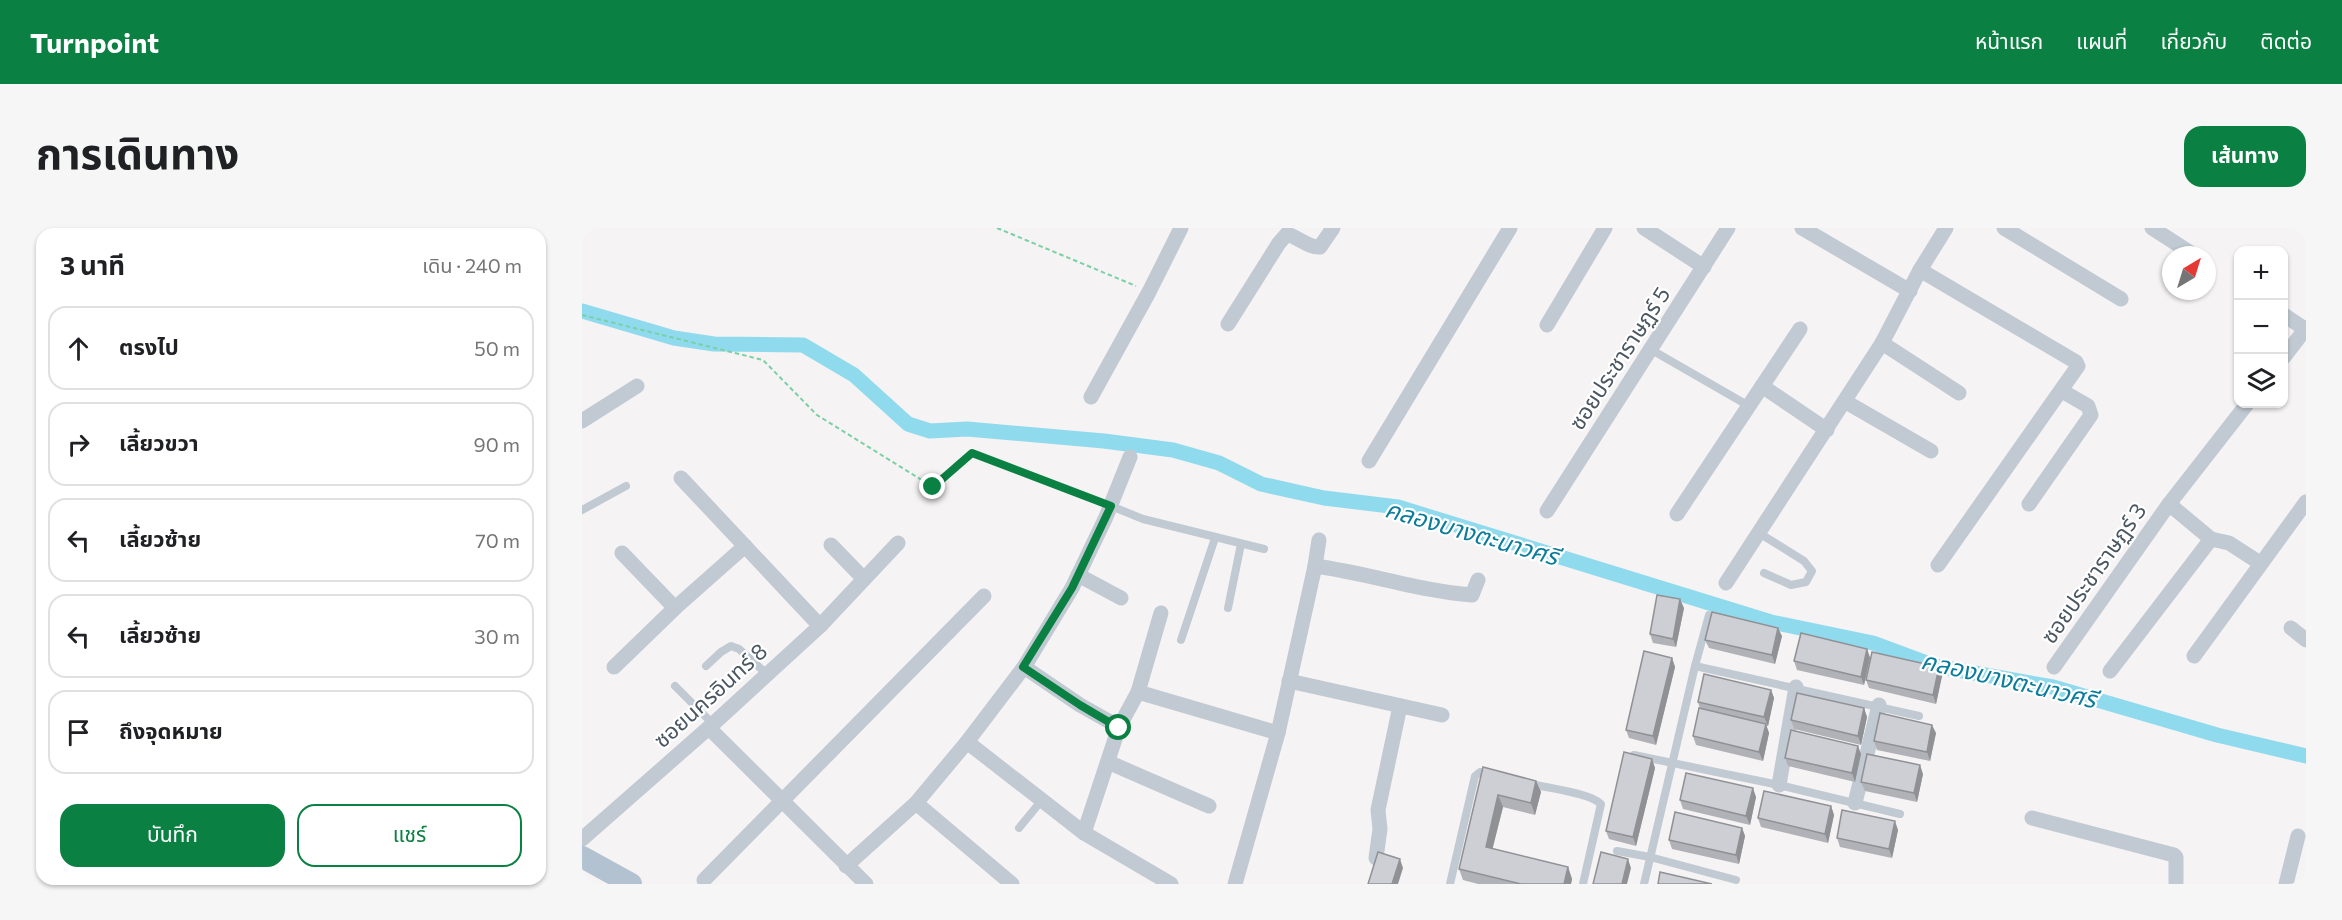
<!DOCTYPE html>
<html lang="th">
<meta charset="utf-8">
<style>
:root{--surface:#fff;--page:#f6f6f6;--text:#202124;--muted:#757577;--line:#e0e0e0;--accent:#0b8043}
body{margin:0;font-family:Commissioner,"Noto Sans Thai",sans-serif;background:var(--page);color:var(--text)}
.controls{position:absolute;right:18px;top:18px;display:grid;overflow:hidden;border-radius:12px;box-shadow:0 2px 4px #0004}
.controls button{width:54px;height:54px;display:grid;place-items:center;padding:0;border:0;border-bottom:2px solid var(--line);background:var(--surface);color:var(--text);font:30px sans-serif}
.compass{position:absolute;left:1580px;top:18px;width:54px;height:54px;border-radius:50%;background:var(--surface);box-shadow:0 2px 4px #0004;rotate:38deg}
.stop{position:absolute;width:18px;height:18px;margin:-14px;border:4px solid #0b8043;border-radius:50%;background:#fff}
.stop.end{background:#0b8043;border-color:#fff;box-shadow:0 2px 6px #0008}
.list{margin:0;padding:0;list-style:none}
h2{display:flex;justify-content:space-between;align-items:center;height:78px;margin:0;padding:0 24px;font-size:26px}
h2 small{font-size:20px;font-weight:400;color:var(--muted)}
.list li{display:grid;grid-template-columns:39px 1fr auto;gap:18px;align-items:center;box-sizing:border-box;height:84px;margin:0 12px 12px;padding:0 12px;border:2px solid var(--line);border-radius:18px}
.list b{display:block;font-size:22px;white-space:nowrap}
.list em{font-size:20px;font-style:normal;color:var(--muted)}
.actions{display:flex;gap:12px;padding:18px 24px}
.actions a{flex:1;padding:14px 0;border:2px solid var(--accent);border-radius:18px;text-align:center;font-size:21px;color:var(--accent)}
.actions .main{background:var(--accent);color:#fff}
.icon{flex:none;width:33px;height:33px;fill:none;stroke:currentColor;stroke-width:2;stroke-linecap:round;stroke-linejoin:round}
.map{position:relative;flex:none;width:1724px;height:656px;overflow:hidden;border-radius:18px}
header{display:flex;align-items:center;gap:36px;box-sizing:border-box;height:84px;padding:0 30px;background:var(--accent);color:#fff}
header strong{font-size:28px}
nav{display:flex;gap:33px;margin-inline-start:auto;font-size:21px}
.intro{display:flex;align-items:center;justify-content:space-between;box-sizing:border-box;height:144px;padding:0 36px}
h1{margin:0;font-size:42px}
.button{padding:15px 27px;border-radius:18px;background:var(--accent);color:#fff;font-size:21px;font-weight:700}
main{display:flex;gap:36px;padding:0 36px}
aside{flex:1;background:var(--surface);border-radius:18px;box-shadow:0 2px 4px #0004}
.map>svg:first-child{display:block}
</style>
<header>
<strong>Turnpoint</strong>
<nav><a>หน้าแรก</a><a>แผนที่</a><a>เกี่ยวกับ</a><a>ติดต่อ</a></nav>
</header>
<div class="intro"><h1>การเดินทาง</h1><a class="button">เส้นทาง</a></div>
<main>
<aside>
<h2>3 นาที<small>เดิน · 240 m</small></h2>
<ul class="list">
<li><svg class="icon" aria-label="ahead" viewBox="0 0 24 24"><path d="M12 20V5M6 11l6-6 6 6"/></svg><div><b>ตรงไป</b></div><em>50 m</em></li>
<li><svg class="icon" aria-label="right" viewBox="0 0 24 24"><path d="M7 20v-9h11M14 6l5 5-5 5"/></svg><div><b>เลี้ยวขวา</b></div><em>90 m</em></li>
<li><svg class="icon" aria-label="left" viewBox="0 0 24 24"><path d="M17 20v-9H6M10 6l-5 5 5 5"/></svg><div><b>เลี้ยวซ้าย</b></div><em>70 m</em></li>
<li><svg class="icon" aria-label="left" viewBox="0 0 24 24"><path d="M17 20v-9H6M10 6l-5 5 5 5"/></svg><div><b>เลี้ยวซ้าย</b></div><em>30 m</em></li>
<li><svg class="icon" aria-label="arrive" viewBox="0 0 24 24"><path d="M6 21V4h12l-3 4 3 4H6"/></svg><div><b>ถึงจุดหมาย</b></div></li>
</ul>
<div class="actions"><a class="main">บันทึก</a><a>แชร์</a></div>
</aside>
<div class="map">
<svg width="1724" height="656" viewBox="0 0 1724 656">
<rect width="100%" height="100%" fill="#f5f3f3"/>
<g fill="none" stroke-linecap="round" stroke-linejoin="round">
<polyline stroke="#90daee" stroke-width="15" points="0,83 92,110 132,116 221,117 272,147 326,196 348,203 385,201 522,213 591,222 637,235 679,256 742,270 816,279 1189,394 1291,415 1353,438 1471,459 1635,507 1724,528"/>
<g stroke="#7ad0a6" stroke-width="2" stroke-dasharray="4.5 3" stroke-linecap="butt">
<polyline points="415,0 554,58"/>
<polyline points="0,87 181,132 235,187 351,259 390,225 515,273"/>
</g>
<g stroke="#c1cad2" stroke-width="8">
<polyline points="1068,121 1167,178"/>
<polyline points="529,278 561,291 682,321"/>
<polyline points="0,282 44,258"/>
<polyline points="1177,305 1222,333 1230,343 1224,354 1209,357 1182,345"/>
<polyline points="646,380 659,316"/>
<polyline points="599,412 633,310"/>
<polyline points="124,438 139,424 149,418 157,421 185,446"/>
<polyline points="1113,438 1337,488"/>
<polyline points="93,458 131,496"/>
<polyline points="1052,527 1197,557 1318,586"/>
<path d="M 949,556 C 965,560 1008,565 1019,576 L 1001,656"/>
<polyline points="437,600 460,572"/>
<polyline points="1035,623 1068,629 1154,652"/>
<polyline points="868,656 893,548 898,544 908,546"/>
<polyline points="1062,656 1113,438 1127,387"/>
</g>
<g stroke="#c1cad2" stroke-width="15">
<polyline points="1062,0 1122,39"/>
<polyline points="1220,0 1328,63"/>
<polyline points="1422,0 1539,71"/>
<polyline points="1570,0 1612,27"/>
<polyline points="1338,42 1494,134 1496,138 1356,337"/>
<polyline points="1702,87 1723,101"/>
<path d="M 646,96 L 697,15 L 705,6 C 716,9 727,20 738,19 L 751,0"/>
<polyline points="965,97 1023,0"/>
<polyline points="1300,115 1377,165"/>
<polyline points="1702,129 1724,100"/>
<polyline points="1180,158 1245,202"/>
<polyline points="509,169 567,64 599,0"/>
<polyline points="1264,174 1349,223"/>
<polyline points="0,193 55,158"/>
<polyline points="787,233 928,0"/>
<polyline points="99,250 238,398"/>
<polyline points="1447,276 1509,187 1506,178 1480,163"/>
<polyline points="1587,276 1629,311 1647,315 1678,335"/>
<polyline points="965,283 1146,0"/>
<polyline points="1095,286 1218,101"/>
<polyline points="249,317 282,351"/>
<polyline points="40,325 93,380"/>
<polyline points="733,338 737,312"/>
<polyline points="496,347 539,370"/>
<polyline points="1144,355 1300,115 1338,42 1364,0"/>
<polyline points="1709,400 1724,412"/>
<polyline points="1612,428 1724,274"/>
<polyline points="32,439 93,380 163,318"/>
<polyline points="442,439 498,477 537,499"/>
<polyline points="1472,439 1587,276 1665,176"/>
<polyline points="1528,443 1629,311"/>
<polyline points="707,453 860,487"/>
<polyline points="556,464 579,385"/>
<polyline points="127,500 284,656"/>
<polyline points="385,514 502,605 589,656"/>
<polyline points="526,534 627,578"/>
<polyline points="1197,557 1214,459"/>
<polyline points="334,575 430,656"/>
<polyline points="1273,575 1297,477"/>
<polyline points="1450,590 1592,627 1594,629 1594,656"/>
<polyline points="502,605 537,499 556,464 696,505"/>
<polyline points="0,611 131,496 238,398 316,315"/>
<polyline points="794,630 798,601 796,582 818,478"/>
<polyline points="264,638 334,575 385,514 442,439 490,360 524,289 548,229"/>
<polyline points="122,652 402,368"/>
<path d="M 653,656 L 696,505 L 733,338 C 786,345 837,363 890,367 L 896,352"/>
<polyline points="1704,656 1716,608"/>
</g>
<polyline stroke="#b3c2d1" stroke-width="22" points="0,629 49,656"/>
</g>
<g fill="#b0b2b7">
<polygon points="1102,380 1094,419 1071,415 1068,406"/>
<polygon points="1200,408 1193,436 1127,420 1123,412"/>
<polygon points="1285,421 1288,430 1282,457 1215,442 1212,433"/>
<polygon points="1090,430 1093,439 1074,517 1047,510 1044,502"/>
<polygon points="1360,448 1354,476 1287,460 1284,452"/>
<polygon points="1189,462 1192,470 1186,498 1184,498 1187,505 1181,533 1114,517 1111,508 1118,481 1116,474"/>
<polygon points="1282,480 1285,489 1279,517 1212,501 1209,492"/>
<polygon points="1354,505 1348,533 1295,522 1292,513"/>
<polygon points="1279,526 1273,554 1206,538 1203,530"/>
<polygon points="1070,531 1073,540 1054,618 1027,611 1024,603"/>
<polygon points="901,539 954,553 959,564 953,587 921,579 910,621 986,639 990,651 989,656 896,656 881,652 877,641"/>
<polygon points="1341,546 1335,574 1283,563 1279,554"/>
<polygon points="1174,569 1168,597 1101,581 1098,572"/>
<polygon points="1249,578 1252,587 1246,615 1179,599 1176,590"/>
<polygon points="1160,600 1163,608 1157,636 1090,621 1087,612"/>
<polygon points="1316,602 1310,630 1258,619 1255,610"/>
</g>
<g fill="#909195">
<polygon points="1098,371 1102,380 1094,419 1091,411"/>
<polygon points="1196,400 1200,408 1193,436 1190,427"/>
<polygon points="1285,421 1288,430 1282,457 1279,449"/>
<polygon points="1090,430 1093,439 1074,517 1071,508"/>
<polygon points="1357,439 1360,448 1354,476 1351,467"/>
<polygon points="1189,462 1192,470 1186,498 1182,489"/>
<polygon points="1282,480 1285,489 1279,517 1276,508"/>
<polygon points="1184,496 1187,505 1181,533 1177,524"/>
<polygon points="1350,497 1354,505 1348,533 1345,524"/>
<polygon points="1276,518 1279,526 1273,554 1270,545"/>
<polygon points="1070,531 1073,540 1054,618 1051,609"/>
<polygon points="1338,537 1341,546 1335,574 1332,565"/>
<polygon points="954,553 959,564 953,587 949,575"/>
<polygon points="1171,560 1174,569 1168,597 1164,588"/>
<polygon points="916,567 921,579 908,631 904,619"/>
<polygon points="1249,578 1252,587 1246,615 1243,606"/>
<polygon points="1313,593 1316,602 1310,630 1307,621"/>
<polygon points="1160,600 1163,608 1157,636 1154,627"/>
<polygon points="818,631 821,640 816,656 810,656"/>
<polygon points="1046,631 1049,640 1045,656 1040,656"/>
<polygon points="986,639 990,651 989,656 982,656"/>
</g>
<g fill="#cdcfd5" stroke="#909195" stroke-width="1.5">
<polygon points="1075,367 1098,371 1091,411 1068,406"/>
<polygon points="1130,384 1196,400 1190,427 1123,412"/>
<polygon points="1219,405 1285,421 1279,449 1212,433"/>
<polygon points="1062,423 1090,430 1071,508 1044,502"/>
<polygon points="1290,424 1357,439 1351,467 1284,452"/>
<polygon points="1122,446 1189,462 1182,489 1116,474"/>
<polygon points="1215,465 1282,480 1276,508 1209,492"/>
<polygon points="1117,480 1184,496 1177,524 1111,508"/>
<polygon points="1298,485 1350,497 1345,524 1292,513"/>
<polygon points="1209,502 1276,518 1270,545 1203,530"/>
<polygon points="1042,524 1070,531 1051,609 1024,603"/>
<polygon points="1285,526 1338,537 1332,565 1279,554"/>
<polygon points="901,539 954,553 949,575 916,567 904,619 986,639 982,656 939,656 877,641"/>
<polygon points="1104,545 1171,560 1164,588 1098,572"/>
<polygon points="1182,563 1249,578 1243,606 1176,590"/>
<polygon points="1260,582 1313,593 1307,621 1255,610"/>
<polygon points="1093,584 1160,600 1154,627 1087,612"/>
<polygon points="796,624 818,631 810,656 786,656"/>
<polygon points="1019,624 1046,631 1040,656 1011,656"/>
<polygon points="1078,644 1130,656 1076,656"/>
</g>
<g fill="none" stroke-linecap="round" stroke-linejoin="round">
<polyline stroke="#0b8043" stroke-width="8" points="351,259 390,225 529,278 490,360 441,439 498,477 537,500"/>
</g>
<g text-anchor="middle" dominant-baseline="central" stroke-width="4.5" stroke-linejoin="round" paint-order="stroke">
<g font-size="22" fill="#4a5661" stroke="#fff">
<text transform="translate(1037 130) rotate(-57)">ซอยประชาราษฏร์ 5</text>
<text transform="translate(1511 345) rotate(-55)">ซอยประชาราษฏร์ 3</text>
<text transform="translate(128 467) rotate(-42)">ซอยนครอินทร์ 8</text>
</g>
<g font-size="24" font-style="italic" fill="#0c7c9b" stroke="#fff">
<text transform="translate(890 304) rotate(16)">คลองบางตะนาวศรี</text>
<text transform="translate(1427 451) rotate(13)">คลองบางตะนาวศรี</text>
</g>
</g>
</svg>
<div class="controls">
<button>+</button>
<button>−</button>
<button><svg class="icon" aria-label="layers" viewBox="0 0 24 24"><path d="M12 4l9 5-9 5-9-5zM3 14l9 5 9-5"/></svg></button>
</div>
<svg class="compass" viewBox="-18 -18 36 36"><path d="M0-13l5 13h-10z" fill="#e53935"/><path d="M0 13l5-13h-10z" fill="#757577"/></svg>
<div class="stop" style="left:537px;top:500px"></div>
<div class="stop end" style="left:351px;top:259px"></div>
</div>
</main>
